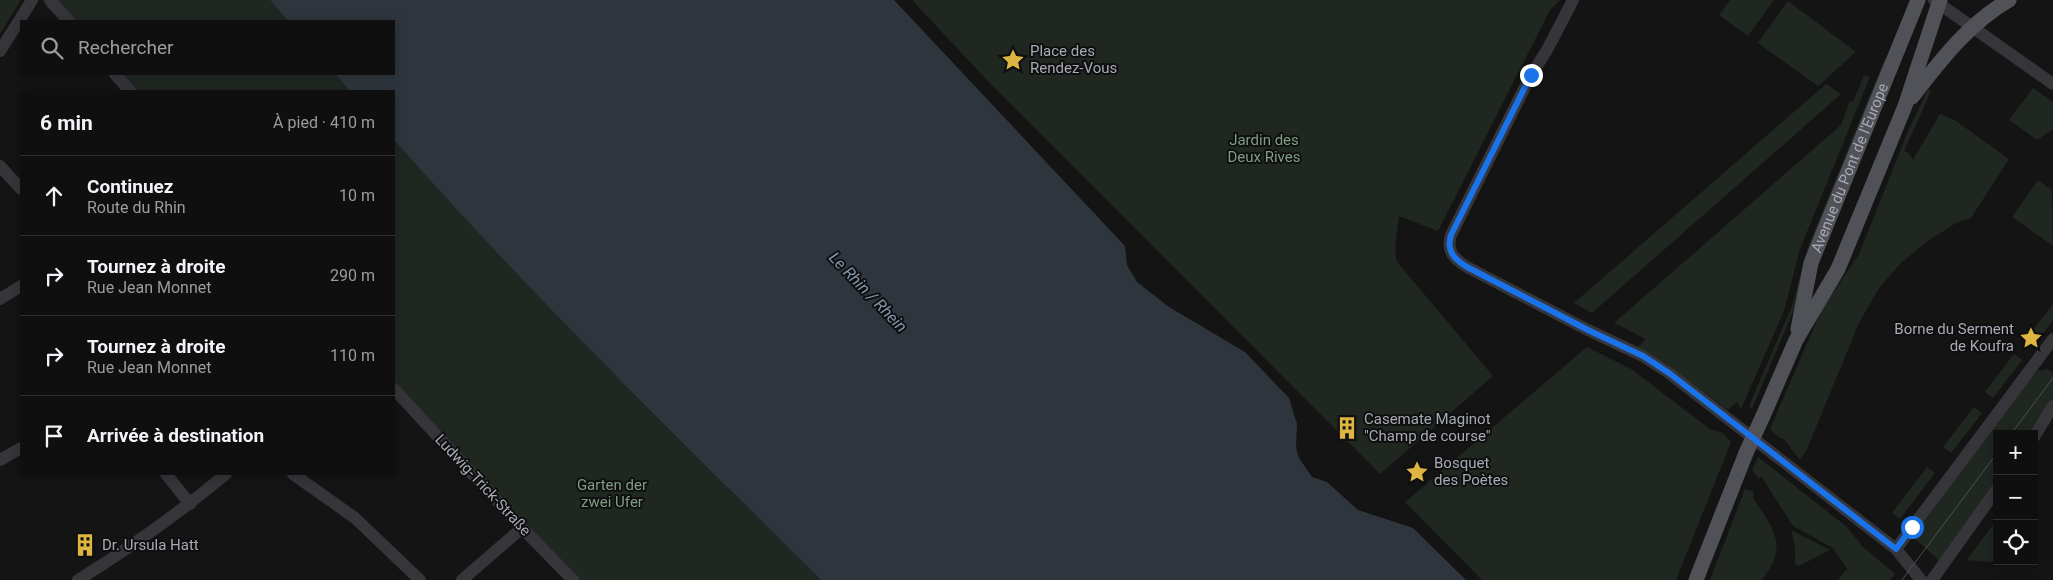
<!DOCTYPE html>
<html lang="fr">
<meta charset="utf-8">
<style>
:root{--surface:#0f0f10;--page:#1d1d1e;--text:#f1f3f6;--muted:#9b9c9f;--line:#2f2f30}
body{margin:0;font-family:Roboto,sans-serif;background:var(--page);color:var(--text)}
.controls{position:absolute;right:15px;bottom:15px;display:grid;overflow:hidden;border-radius:0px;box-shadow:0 2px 12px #0003}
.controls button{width:45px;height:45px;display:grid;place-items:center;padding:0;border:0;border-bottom:1px solid var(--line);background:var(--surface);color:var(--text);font:25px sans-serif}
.stop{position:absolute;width:15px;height:15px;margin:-11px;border:4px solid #1a73e8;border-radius:50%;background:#fff}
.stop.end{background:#1a73e8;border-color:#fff;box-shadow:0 1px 5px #0008}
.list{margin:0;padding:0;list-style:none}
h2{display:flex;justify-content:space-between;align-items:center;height:65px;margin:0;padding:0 20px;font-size:21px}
h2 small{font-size:16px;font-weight:400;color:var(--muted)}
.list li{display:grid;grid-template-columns:32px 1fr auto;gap:15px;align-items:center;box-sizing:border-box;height:80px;padding:0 20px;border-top:1px solid var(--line)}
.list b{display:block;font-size:19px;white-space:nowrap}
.list p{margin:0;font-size:16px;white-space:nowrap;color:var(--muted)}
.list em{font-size:16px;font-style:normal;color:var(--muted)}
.icon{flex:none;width:28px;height:28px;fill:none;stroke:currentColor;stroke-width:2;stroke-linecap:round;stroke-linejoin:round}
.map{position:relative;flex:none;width:2053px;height:580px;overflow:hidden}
.search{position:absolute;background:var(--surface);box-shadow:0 2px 12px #0003;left:20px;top:20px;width:375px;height:55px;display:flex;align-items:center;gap:12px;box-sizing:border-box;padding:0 18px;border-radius:0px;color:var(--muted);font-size:19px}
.panel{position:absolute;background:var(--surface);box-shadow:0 2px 12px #0003;left:20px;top:90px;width:375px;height:385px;border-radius:0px}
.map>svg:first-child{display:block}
</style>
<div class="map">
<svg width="2053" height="580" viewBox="0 0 2053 580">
<rect width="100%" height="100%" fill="#141415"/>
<g fill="#202721">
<polygon points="0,0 21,0 0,34"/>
<polygon points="44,0 270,0 288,21 60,21 46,6"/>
<path d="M 912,0 L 1560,0 L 1550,10 L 1438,231 L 1399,216 C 1398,229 1392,253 1398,263 L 1493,376 L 1380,474 L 984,77 Z"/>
<polygon points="1730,0 1774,0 1748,36 1719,15"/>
<polygon points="1788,1 1856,52 1818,86 1758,43"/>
<polygon points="1885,58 1887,59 1795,307 1752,409 1749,406 1792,306 1808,247"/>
<polygon points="107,74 335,74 350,91 123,91"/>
<polygon points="1864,75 1870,77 1800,249 1784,311 1741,409 1737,402 1728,410 1664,362 1638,347 1646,339 1614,323 1841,125 1850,101 1853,102"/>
<polygon points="1826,84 1841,94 1592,313 1574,303"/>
<polygon points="2033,88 2053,102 2053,129 2037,140 2009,120"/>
<polygon points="1928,89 1931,91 1904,151 1909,153 1913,160 1940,114 1956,121 2009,159 1971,218 1956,223 1928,241 1901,263 1879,288 1859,323 1807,449 1800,460 1784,439 1778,437 1779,433 1777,436 1770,429 1822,309 1859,254 1908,131"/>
<path d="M 394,140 C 529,293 676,436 821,580 L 574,580 L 394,390 Z"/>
<polygon points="2038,180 2052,190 2053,246 2012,217"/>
<polygon points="2053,304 2053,320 2040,338 2032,331"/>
<polygon points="1587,347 1631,369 1710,429 1723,433 1731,442 1676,580 1482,580 1405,502"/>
<polygon points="2014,354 2022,360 1993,398 1985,392"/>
<polygon points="2048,369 2053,373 2053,399 2032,434 1997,434 1997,483 1941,562 1913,537 2035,371"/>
<polygon points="1974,407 1982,413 1951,453 1943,447"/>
<polygon points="1758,457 1847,527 1862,546 1895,574 1890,580 1838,580 1847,569 1833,548 1793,526 1761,476 1759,479 1752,470"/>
<polygon points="1927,467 1935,473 1900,519 1892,513"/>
<path d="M 1745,489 L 1754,492 L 1753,498 C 1774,530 1789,545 1762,580 L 1710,580 Z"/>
<polygon points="1997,519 1997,561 2003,561 2003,563 1967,560"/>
<polygon points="1791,530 1830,550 1799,566 1795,565 1795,546"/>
</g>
<path fill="#2e353c" d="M 270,0 L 894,0 L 1125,246 L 1127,265 L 1137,282 L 1169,307 L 1245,352 L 1289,398 L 1297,424 L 1296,448 L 1299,458 L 1312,477 L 1327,482 L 1358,510 L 1413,528 L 1466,580 L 821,580 C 676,436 529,293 394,140 L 394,91 L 350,91 L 335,74 L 394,74 L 394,21 L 288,21 Z"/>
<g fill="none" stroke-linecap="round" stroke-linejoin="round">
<g stroke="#35353a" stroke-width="12">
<polyline points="50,0 69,21"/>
<path d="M 1573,0 L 1547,50 L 1531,75 L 1451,235 C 1446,251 1454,259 1467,267 L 1588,330 L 1643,356 L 1669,373 L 1896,549 L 1921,580"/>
<polyline points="1934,0 2053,84"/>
<polyline points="0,51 32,0"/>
<polyline points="115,74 130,91"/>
<polyline points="0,166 21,189"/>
<polyline points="0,299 21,286"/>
<polyline points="394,389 522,528 573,580"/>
<polyline points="2034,437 2053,406"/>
<polyline points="0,460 21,448"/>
<polyline points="166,474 190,504"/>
<polyline points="293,474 355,518 420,580"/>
<polyline points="1896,549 2053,339"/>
<path d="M 78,580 C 130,548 179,513 226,474"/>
<polyline points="462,580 522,528"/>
<polyline points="1932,580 1997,489"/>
</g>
<g stroke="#515258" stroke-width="15">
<path d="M 1912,97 C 1941,60 1968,24 2009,0"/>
<path id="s1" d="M 1798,329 L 1811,263 L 1918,0"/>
<polyline points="1763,416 1796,340 1838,269 1905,106 1940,0"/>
<polyline points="1696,580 1746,453"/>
</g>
<g stroke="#4e4f54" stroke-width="1">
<polyline points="2011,434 2053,378"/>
<polyline points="1902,580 1997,453"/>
</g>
<polyline stroke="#515258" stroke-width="15" points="1746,453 1763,416"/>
</g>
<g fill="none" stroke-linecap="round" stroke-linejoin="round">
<path stroke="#1a73e8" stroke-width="6" d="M 1531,75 L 1451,235 C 1446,251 1454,259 1467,267 L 1588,330 L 1643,356 L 1669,373 L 1896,549 L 1912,527"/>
</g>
<defs>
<symbol id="sight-bare" viewBox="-9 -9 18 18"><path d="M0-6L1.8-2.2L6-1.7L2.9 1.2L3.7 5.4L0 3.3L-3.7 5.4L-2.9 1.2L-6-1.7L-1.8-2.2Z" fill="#dfb541" stroke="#0f0f10" stroke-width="2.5" paint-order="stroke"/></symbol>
<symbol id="building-bare" viewBox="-9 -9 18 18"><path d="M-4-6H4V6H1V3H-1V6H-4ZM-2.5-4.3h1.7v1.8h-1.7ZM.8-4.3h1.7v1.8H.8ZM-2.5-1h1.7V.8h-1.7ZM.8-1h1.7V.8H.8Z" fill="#dfb541" stroke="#0f0f10" stroke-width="2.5" paint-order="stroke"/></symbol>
</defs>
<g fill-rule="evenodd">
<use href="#sight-bare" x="997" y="44" width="32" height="32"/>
<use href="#sight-bare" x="2015" y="322" width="32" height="32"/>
<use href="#building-bare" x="1331" y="412" width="32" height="32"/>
<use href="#sight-bare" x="1401" y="456" width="32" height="32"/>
<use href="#building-bare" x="69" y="529" width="32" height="32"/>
</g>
<g text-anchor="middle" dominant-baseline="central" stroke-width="4" stroke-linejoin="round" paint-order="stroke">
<g font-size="15" fill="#a7aab4" stroke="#0f0f10" text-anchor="start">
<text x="1030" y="51">Place des<tspan x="1030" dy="17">Rendez-Vous</tspan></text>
<text x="2014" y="329" text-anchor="end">Borne du Serment<tspan x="2014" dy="17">de Koufra</tspan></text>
<text x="1364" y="419">Casemate Maginot<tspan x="1364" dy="17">"Champ de course"</tspan></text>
<text x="1434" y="463">Bosquet<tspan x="1434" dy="17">des Poètes</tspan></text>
<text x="102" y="545">Dr. Ursula Hatt</text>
</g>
<g font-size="15" fill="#7f9d83" stroke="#0f0f10">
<text x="1264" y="140">Jardin des<tspan x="1264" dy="17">Deux Rives</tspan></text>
<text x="612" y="485">Garten der<tspan x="612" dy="17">zwei Ufer</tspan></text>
</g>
<g font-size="15" fill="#a7aab4" stroke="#0f0f10">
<text stroke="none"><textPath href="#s1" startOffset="170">Avenue du Pont de l'Europe</textPath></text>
<text transform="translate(483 485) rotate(47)">Ludwig-Trick-Straße</text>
</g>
<g font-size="16" font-style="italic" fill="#8195ac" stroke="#0f0f10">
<text transform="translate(868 292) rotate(46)">Le Rhin / Rhein</text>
</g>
</g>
</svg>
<div class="controls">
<button>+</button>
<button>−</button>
<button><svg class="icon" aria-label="locate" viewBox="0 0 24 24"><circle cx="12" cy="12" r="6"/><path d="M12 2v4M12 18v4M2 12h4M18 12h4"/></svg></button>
</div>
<div class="stop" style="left:1912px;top:527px"></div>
<div class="stop end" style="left:1531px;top:75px"></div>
<div class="search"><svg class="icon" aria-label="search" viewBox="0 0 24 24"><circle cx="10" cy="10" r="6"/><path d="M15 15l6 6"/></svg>Rechercher</div>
<section class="panel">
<h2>6 min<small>À pied · 410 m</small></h2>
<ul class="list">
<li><svg class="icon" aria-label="ahead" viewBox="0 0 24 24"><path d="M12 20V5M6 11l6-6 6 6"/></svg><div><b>Continuez</b><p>Route du Rhin</p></div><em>10 m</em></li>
<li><svg class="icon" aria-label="right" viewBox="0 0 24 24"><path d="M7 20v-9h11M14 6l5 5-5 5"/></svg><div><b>Tournez à droite</b><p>Rue Jean Monnet</p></div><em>290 m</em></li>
<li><svg class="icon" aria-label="right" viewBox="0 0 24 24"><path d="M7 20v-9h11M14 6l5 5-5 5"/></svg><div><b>Tournez à droite</b><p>Rue Jean Monnet</p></div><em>110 m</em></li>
<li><svg class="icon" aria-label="arrive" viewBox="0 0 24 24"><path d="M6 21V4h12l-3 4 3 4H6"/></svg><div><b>Arrivée à destination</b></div></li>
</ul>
</section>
</div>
